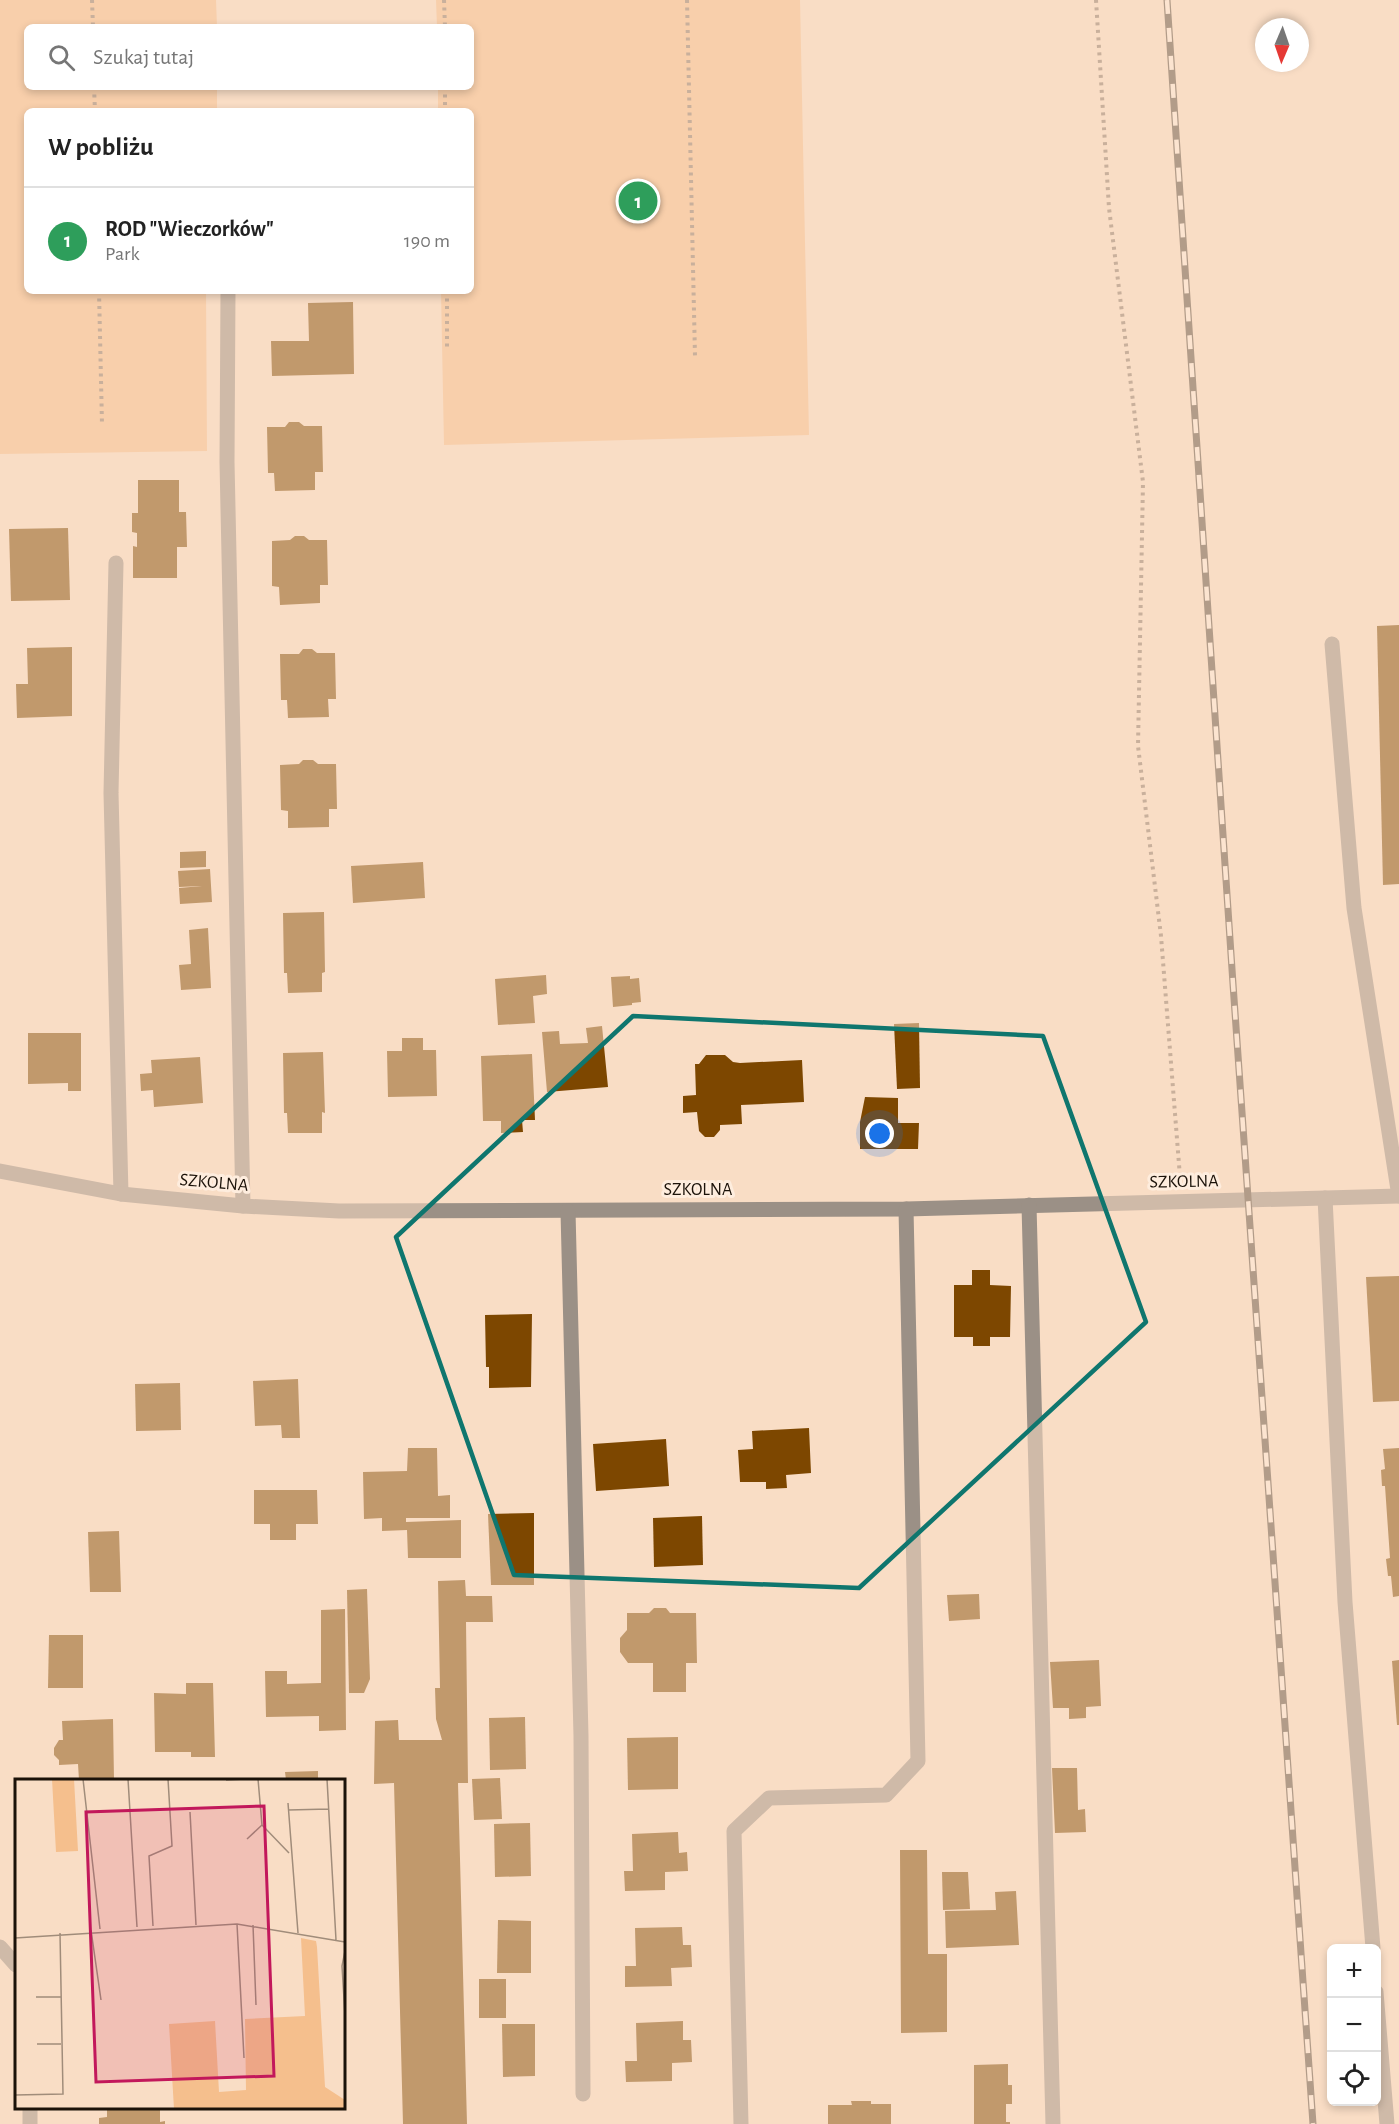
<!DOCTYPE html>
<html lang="pl">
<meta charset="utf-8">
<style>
:root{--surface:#fff;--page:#f2f2f2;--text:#222;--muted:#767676;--line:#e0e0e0;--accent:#1d689b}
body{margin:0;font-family:"Alegreya Sans",sans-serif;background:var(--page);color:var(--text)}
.controls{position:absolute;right:18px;bottom:18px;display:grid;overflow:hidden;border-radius:9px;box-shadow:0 3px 9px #0003}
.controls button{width:54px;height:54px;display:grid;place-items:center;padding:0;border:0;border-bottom:2px solid var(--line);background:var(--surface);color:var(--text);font:30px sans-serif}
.compass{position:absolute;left:1255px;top:18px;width:54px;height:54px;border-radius:50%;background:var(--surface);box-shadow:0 3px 9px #0003;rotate:182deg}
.you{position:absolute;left:880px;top:1134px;width:21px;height:21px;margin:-15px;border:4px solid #fff;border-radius:50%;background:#1a73e8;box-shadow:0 0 0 9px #1a73e833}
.badge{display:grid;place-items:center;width:39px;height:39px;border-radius:50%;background:var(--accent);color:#fff;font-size:20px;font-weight:700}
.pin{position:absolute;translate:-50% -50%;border:3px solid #fff;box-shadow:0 2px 6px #0006}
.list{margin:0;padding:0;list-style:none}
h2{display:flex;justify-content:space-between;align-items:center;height:78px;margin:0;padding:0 24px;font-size:26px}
h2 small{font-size:20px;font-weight:400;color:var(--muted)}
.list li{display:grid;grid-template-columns:39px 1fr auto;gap:18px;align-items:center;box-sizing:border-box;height:108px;padding:0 24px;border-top:2px solid var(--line)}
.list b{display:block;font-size:22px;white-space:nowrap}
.list p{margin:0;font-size:20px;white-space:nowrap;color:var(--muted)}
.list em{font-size:20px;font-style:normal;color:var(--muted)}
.icon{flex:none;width:33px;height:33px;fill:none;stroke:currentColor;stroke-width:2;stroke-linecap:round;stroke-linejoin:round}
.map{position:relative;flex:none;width:1399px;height:2124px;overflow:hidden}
.search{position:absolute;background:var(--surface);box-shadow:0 3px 9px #0003;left:24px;top:24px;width:450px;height:66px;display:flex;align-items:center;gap:15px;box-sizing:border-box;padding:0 21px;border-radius:9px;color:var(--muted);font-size:22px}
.panel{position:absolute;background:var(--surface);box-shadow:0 3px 9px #0003;left:24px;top:108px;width:450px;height:186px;border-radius:9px}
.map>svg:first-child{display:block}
</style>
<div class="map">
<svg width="1399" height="2124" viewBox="0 0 1399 2124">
<rect width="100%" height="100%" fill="#f9ddc5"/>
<g fill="#f5bf8d">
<polygon points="0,0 216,0 217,27 27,27 27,87 217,87 217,111 27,111 27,291 206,291 207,451 0,454"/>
<polygon points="436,0 800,0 809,435 444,445 441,291 471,291 471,111 438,111 438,87 471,87 471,27 437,27"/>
</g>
<g fill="#7d4700">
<polygon points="353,302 354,374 272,376 271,341 309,341 308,303"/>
<polygon points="289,422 299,422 304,426 322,426 323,472 315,472 315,490 275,491 274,473 268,473 267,427 285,427"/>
<polygon points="138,480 179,480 179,512 186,512 187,547 177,547 177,578 133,578 133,546 137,547 137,533 132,532 132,513 138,513"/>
<polygon points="68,528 70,600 11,601 9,529"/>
<polygon points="295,536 304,536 309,540 327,540 328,585 320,585 320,603 280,605 279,587 272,586 272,541 290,540"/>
<polygon points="1399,625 1399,884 1383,885 1377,626"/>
<polygon points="72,647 72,716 17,718 16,684 28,684 27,648"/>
<polygon points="303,649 312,649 317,653 335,653 336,699 328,699 329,717 288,718 287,700 281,700 280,654 299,654"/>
<polygon points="303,760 313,760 318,764 336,764 337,809 329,809 329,827 288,828 288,811 281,810 280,765 299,764"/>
<polygon points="206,851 206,867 180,868 180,852"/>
<polygon points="423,862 425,898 353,903 351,866"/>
<polygon points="210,869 212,902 180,904 179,888 202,886 179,887 178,871"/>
<polygon points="324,912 325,972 322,973 322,992 288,993 287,973 284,973 283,913"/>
<polygon points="208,928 211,988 181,990 179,965 191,964 189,930"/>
<polygon points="546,975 547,994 533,996 535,1023 498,1025 495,979"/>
<polygon points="630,976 630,979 639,978 641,1002 632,1003 632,1005 613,1007 611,977"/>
<polygon points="919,1023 920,1088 897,1089 894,1024"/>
<polygon points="602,1026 608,1087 547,1092 542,1032 559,1031 560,1044 588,1043 586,1028"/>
<polygon points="28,1033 81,1033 81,1091 68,1091 68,1083 28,1084"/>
<polygon points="402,1038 423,1038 423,1050 436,1050 437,1096 388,1097 387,1051 402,1051"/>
<polygon points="323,1052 325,1113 322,1112 322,1133 288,1133 287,1113 284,1113 283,1053"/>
<polygon points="532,1054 535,1120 522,1120 523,1132 501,1133 501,1121 483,1121 481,1056"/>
<polygon points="706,1055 725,1055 733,1062 740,1063 802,1060 804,1102 741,1105 742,1124 720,1125 720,1130 714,1137 705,1137 699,1131 697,1112 683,1113 683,1096 696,1095 695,1064 699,1064"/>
<polygon points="200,1057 203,1103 154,1107 153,1090 141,1091 140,1074 152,1073 151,1060"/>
<polygon points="865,1097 898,1098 898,1123 919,1123 918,1149 860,1149 860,1122"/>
<polygon points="972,1270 990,1270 990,1285 1011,1286 1010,1337 990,1337 990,1346 973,1346 973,1337 954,1337 954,1285 972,1285"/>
<polygon points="1399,1276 1399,1401 1373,1402 1366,1277"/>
<polygon points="532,1314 531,1387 489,1388 489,1367 486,1367 485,1315"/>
<polygon points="298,1379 300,1438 282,1438 281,1425 255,1426 253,1381"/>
<polygon points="180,1383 181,1430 136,1431 135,1384"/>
<polygon points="809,1428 811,1473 786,1475 787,1488 766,1489 766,1482 740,1482 738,1450 753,1449 752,1431"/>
<polygon points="666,1439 669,1486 596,1491 593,1444"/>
<polygon points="408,1448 437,1448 438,1496 450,1495 450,1518 406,1518 406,1522 461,1520 461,1558 408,1558 407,1530 382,1531 382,1518 364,1519 363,1472 407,1471"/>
<polygon points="1399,1448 1399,1596 1393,1597 1391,1576 1388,1576 1386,1559 1390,1558 1385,1486 1382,1486 1381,1470 1385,1469 1383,1449"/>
<polygon points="254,1490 317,1490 318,1524 296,1524 296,1540 270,1540 270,1524 254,1524"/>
<polygon points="534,1513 534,1585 491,1585 488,1514"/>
<polygon points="702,1516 703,1565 654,1567 653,1518"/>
<polygon points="119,1531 121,1592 90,1592 88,1532"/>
<polygon points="465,1580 466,1596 492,1596 493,1622 466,1622 468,1783 458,1783 467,2124 403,2124 394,1783 374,1784 375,1721 398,1720 399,1740 442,1740 436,1719 435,1688 440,1688 438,1581"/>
<polygon points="367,1589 370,1679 364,1693 349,1693 347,1590"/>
<polygon points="979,1594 980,1619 949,1621 947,1595"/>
<polygon points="654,1608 666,1608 670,1613 696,1613 697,1663 686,1663 686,1692 653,1692 653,1663 628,1663 620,1652 620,1638 627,1630 627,1613 649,1613"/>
<polygon points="345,1609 346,1730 319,1731 319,1716 266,1717 265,1671 287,1671 287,1684 321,1683 321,1610"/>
<polygon points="49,1635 83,1635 83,1688 48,1688"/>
<polygon points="1099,1660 1101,1706 1086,1707 1086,1718 1069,1719 1069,1708 1053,1708 1050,1662"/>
<polygon points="1399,1660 1399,1725 1397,1725 1392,1661"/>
<polygon points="186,1683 213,1683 215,1757 191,1757 191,1752 155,1752 154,1693 186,1694"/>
<polygon points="525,1717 526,1769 490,1770 489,1718"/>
<polygon points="113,1719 114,1780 79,1780 78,1764 59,1765 59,1760 54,1755 54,1748 59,1740 63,1740 62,1721"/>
<polygon points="678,1737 678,1789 628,1790 627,1738"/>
<polygon points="1052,1768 1077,1768 1078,1810 1085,1809 1086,1832 1055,1833"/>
<polygon points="318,1771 318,1780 286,1780 285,1772"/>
<polygon points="500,1778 502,1819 474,1820 472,1779"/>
<polygon points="530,1823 531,1876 495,1877 494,1824"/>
<polygon points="678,1832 679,1853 687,1852 688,1871 665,1872 665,1890 625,1891 624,1871 633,1871 632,1834"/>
<polygon points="900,1850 927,1850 928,1954 947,1954 947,2032 901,2033"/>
<polygon points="942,1872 968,1872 970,1909 943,1910"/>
<polygon points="1016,1891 1019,1945 946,1948 945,1911 996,1910 995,1892"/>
<polygon points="498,1920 531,1921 531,1973 497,1973"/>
<polygon points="682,1927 683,1945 691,1945 692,1967 671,1968 672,1986 625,1987 625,1966 636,1966 635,1928"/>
<rect x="479" y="1979" width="27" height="39"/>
<polygon points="683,2021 683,2040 691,2040 692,2062 672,2063 672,2081 626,2082 625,2061 637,2061 636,2023"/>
<polygon points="502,2024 535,2024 535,2076 503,2077"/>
<polygon points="1008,2064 1008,2085 1012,2085 1012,2104 1006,2104 1006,2122 1010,2122 1010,2124 974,2124 974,2065"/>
<polygon points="851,2101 871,2101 871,2104 891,2104 891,2124 828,2124 828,2105 852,2105"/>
<polygon points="107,2108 160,2108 160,2122 165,2121 165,2124 99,2124 99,2118 107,2117"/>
</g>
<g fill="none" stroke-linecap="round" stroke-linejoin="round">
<g stroke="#8e7b6a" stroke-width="4" stroke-dasharray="3 4.5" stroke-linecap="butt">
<polyline points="92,0 93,27"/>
<polyline points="444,0 445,27"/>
<polyline points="687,0 695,356"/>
<polyline points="1096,0 1109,208 1143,482 1138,746 1161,936 1180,1177"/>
<polyline points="94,87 95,111"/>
<polyline points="445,87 445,111"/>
<polyline points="99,291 102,424"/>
<polyline points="447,291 447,347"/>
</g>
<g stroke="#9b9086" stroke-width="15">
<polyline points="228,291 227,462 243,1206"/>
<polyline points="116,563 111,793 121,1194"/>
<polyline points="1332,644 1354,908 1399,1196"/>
<polyline points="0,1171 121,1194 243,1206 339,1211 906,1209 1399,1196"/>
<polyline points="1325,1198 1345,1602 1373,1948"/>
<polyline points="1029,1205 1053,2124"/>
<polyline points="568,1211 581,1736 583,2094"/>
<polyline points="0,1947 16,1965"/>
<polyline points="1376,1992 1387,2124"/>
<polyline points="30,2108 30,2124"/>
<polyline points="741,2124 734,1831 769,1798 886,1795 918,1761 906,1209"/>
</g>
<defs>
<polyline id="rail" points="1167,0 1233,984 1313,2124"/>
</defs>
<use href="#rail" stroke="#5c4e40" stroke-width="7"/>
<use href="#rail" stroke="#feedde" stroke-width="4.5" stroke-dasharray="14" stroke-linecap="butt"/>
</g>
<path d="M0 0H1399V2124H0ZM 633,1016 L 1043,1036 L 1146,1322 L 859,1588 L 514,1575 L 396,1237 Z" fill="#f9ddc5" fill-opacity=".55" fill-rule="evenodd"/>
<path fill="none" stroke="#0f766e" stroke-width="4.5" stroke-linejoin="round" d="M 633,1016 L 1043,1036 L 1146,1322 L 859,1588 L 514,1575 L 396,1237 Z"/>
<g text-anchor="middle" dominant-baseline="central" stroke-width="6" stroke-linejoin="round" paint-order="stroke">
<g font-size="18" fill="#1b1209" stroke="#feedde">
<text transform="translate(1184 1182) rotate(-1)">SZKOLNA</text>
<text transform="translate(214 1183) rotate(5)">SZKOLNA</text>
<text x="698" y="1190">SZKOLNA</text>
</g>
</g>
<g transform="translate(15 1779)">
<rect width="330" height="330" fill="#f9ddc5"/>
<path d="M 37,0 L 59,0 L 63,72 L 41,73 ZM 286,159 L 301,162 L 302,168 L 310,308 L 330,321 L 330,330 L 159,330 L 154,245 L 200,242 L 204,313 L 231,311 L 230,240 L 290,237 Z" fill="#f5bf8d"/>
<path fill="none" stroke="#a08c7a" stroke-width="1.5" d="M 68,0 L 85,150M 113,0 L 122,148M 243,0 L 247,46 L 274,74M 312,0 L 321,161M 211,1 L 231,0M 273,24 L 283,154M 273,31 L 314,30M 175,33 L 181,146M 232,60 L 247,46M 222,145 L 229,279M 238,146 L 241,226M 138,147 L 134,77 L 157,67 L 153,0M 76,151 L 86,221M 0,159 L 222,145 L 330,163M 330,172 L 327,187 L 330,236M 21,218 L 46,218M 22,265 L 46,265M 0,316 L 48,315 L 45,154"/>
<path fill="#c2185b" fill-opacity="0.15" stroke="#c2185b" stroke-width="3" d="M 249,27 L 259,297 L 81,303 L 71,33 Z"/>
<rect width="330" height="330" fill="none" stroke="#1b1209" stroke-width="3"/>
</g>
</svg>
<div class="controls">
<button>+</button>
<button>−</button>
<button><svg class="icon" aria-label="locate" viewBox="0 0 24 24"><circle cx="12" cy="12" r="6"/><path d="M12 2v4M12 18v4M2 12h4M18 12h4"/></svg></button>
</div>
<svg class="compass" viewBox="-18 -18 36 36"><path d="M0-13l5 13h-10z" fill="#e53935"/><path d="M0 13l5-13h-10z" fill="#767676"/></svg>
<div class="you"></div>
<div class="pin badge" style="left:638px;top:201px;background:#2e9e5b">1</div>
<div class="search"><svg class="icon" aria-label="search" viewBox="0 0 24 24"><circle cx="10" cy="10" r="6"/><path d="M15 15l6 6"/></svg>Szukaj tutaj</div>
<section class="panel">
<h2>W pobliżu<small></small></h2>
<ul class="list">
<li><span class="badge" style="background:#2e9e5b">1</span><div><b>ROD &quot;Wieczorków&quot;</b><p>Park</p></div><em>190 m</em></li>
</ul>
</section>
</div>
